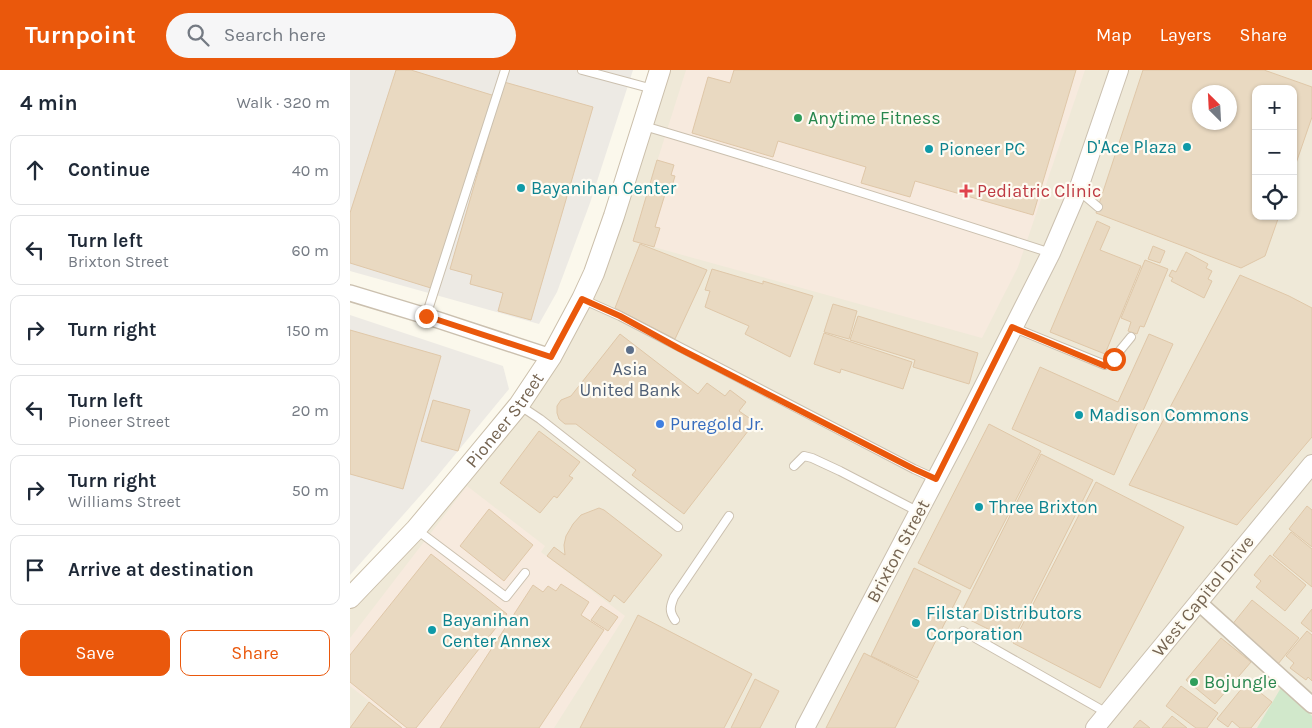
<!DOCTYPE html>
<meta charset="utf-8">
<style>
:root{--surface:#fff;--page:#f6f6f7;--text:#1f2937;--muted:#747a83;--line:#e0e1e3;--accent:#ea580c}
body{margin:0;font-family:Karla,sans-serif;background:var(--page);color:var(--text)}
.controls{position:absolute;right:15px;top:15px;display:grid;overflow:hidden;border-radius:10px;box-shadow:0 1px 4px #0004}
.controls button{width:45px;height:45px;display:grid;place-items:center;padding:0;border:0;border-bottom:1px solid var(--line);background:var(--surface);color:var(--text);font:25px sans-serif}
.compass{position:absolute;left:842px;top:15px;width:45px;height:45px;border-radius:50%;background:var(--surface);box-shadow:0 1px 4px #0004;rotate:336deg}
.stop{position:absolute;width:15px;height:15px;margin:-11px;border:4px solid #ea580c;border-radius:50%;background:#fff}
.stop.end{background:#ea580c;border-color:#fff;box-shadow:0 1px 5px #0008}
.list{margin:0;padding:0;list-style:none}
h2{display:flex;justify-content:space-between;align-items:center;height:65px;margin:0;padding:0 20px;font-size:21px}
h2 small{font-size:16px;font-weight:400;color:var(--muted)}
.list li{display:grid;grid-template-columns:32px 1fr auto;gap:15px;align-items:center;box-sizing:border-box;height:70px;margin:0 10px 10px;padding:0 10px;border:1px solid var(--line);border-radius:10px}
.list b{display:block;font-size:19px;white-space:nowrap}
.list p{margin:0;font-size:16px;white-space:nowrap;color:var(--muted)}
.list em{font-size:16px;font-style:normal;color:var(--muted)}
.actions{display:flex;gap:10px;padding:15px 20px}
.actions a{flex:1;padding:11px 0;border:1px solid var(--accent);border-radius:10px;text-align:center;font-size:18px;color:var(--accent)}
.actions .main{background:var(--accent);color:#fff}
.icon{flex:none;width:28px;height:28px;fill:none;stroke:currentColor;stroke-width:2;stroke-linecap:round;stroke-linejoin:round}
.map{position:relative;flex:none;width:962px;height:658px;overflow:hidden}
header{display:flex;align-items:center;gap:30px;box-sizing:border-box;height:70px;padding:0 25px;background:var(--accent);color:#fff}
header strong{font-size:24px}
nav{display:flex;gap:28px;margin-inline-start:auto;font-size:18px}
.search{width:350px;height:45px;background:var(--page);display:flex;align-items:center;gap:12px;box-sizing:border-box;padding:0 18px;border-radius:28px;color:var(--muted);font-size:19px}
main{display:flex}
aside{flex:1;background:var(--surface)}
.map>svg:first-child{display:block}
</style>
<header>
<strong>Turnpoint</strong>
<div class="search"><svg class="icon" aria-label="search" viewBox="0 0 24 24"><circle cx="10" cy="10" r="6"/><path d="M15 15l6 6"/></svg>Search here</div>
<nav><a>Map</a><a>Layers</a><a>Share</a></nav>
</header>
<main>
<aside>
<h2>4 min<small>Walk · 320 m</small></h2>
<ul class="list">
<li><svg class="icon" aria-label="ahead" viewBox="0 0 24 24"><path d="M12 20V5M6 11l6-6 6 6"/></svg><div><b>Continue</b></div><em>40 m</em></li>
<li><svg class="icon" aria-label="left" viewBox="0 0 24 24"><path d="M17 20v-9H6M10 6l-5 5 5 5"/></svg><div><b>Turn left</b><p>Brixton Street</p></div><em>60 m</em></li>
<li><svg class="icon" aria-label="right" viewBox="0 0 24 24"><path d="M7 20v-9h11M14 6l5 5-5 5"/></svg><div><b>Turn right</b></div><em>150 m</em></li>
<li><svg class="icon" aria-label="left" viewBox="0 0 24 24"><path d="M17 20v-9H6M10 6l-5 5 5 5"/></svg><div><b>Turn left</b><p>Pioneer Street</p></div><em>20 m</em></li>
<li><svg class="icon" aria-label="right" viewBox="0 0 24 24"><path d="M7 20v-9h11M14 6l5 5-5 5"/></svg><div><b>Turn right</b><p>Williams Street</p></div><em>50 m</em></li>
<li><svg class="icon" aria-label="arrive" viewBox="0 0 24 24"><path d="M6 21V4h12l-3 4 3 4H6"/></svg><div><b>Arrive at destination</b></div></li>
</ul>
<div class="actions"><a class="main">Save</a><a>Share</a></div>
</aside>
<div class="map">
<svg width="962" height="658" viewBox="0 0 962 658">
<rect width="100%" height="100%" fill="#fbf8ec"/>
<path fill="#efe9d8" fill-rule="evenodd" d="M 311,0 L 962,0 L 962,658 L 0,658 L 0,520 L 209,282 ZM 906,19 L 943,19 L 943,146 L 906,146 ZM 849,22 L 879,22 L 879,52 L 849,52 Z"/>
<g fill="#f7eade">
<polygon points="336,0 735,0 668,197 632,268 282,171"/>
<polygon points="117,416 195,476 191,482 275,546 204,658 53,658 0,616 0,568"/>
</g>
<g fill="#edeae4">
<polygon points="0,0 283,0 240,133 207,222 189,254 0,201"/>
<polygon points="0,245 153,296 159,319 84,410 0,505"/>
</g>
<polygon fill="#d1e8cb" points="932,616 962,646 962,658 907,658"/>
<g fill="#e9d9c1" stroke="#dfc7a8" fill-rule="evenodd">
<polygon points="46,0 61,0 145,26 84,219 0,193 0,143"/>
<polygon points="384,0 726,0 683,145 565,111 560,127 511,113 516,97 428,71 423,87 342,63 358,7 380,13"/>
<path d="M 793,0 L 914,0 L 962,17 L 962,47 L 943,102 L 943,19 L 906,19 L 906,146 L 929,146 L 915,186 L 891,198 L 746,143 ZM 849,22 L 879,22 L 879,52 L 849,52 Z"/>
<polygon points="154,12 243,37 181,250 148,241 153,223 120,214 122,205 100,199"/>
<polygon points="307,90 324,95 321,105 325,106 320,123 316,121 305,157 310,158 304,177 283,171"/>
<polygon points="747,151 760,157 750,180 791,196 755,284 700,262"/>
<polygon points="290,174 357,200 325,269 265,238"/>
<polygon points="803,176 815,181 810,193 798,189"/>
<polygon points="836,182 858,194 856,198 862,201 858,209 862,211 854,228 821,211 823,208 819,206 822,200 826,202"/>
<polygon points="795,190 818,199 794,257 790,256 787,264 778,261 781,252 771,248"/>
<polygon points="362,199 413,214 413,211 463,226 440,287 395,264 399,256 355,237 360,221 355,220"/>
<polygon points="890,205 939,226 962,238 962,367 887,455 779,415"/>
<polygon points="483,234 507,241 499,269 474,262"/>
<polygon points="508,246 628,283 619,314 563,297 565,290 500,270"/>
<polygon points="0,260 91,286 53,419 0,404"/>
<polygon points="474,263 562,292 553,319 491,299 490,303 464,294"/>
<polygon points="270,264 348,324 357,313 375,326 380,320 396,332 389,341 405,352 334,444 282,405 286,400 226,354 215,354 209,349 207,343 207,336 211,330 221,326"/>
<polygon points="799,264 823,274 764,405 662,359 690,297 768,332"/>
<polygon points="83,330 120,340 108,381 71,371"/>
<polygon points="639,354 691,381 620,519 568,493"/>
<polygon points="189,361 230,392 219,406 223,408 207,428 204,426 190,443 150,413"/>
<polygon points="691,384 743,410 662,571 610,545"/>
<polygon points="746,412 834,457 750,618 663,573"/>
<polygon points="957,436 962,440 962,477 939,459"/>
<polygon points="249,438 254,440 312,485 274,533 264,525 260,532 197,486 204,477 215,485 214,475 216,466 223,454 231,445"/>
<polygon points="139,439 183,475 154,511 110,476"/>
<polygon points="941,462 962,479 962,517 923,485"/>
<polygon points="81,484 157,544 66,658 57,658 0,612 0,585"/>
<polygon points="920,485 956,515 935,541 906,517 911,511 904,505"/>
<polygon points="564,498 611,521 567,608 521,586"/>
<polygon points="211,514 239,532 231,545 254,560 189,658 90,658 183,515 193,522 198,516 206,521"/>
<polygon points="902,530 949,568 928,594 881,556"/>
<polygon points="251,536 268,547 258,561 241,550"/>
<polygon points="962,539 962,562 951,553"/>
<polygon points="288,545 402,604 374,658 230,658"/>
<polygon points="957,561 962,565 962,611 958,607 956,610 940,598 944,593 936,586"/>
<polygon points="871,568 901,592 865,634 836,610"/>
<polygon points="514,583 569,611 545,658 476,658"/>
<polygon points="405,609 429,621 410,658 381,658"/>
<polygon points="897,612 922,632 901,658 890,658 882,651 878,657 867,649"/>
<polygon points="831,616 868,643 857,658 846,658 816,636"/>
<polygon points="19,632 52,658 0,658"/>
<polygon points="822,646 837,658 812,658"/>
<polygon points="790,650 800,658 783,658"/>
</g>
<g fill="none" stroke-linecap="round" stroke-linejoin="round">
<defs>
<g id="service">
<polyline points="232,0 303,19"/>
<path d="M 294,56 C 430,96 565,139 701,183"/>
<polyline points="728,120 748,137"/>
<polyline points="232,229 270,246 564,399 586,409"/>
<polyline points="76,246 155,0"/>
<polyline points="662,257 755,295 763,289 781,267"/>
<polyline points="169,335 190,349 328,457"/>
<polyline points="444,396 454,386 462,388 490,401 569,442"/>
<polyline points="67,460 156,527 175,503"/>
<path d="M 325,550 C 319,541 320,537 324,527 L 379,446"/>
<polyline points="613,561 757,643"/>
</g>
<g id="minor">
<polyline points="0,223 76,246 201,287"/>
<polyline points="848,532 962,635"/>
</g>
<g id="tertiary">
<polyline points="455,658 609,365 701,183 728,120 769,0"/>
<polyline points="745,658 962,394"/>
</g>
<g id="secondary">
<path id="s1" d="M 0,528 L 66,459 L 112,404 L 169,335 L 201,287 L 232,229 L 244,203 L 264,146 L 310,0"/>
</g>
</defs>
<use href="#service" stroke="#cbc0af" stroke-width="10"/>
<use href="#minor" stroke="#cbc0af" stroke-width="18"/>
<use href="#tertiary" stroke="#cbc0af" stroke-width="20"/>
<use href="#secondary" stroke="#cbbfab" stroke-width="22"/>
<use href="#service" stroke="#fff" stroke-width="8"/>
<use href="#minor" stroke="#fff" stroke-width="15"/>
<use href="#tertiary" stroke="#fff" stroke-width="18"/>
<use href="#secondary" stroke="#fff" stroke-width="20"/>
</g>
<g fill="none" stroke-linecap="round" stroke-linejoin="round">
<polyline stroke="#ea580c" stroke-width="6" points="76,246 201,287 232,229 270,246 330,279 564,399 586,409 662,257 755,296 764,289"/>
</g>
<g fill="#2e9e5b" stroke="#fefbf2" stroke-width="2">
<circle cx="448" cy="48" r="5"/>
<circle cx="844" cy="612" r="5"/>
</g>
<g fill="#0f9aa8" stroke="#fefbf2" stroke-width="2">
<circle cx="837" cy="77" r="5"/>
<circle cx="579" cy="79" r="5"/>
<circle cx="171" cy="118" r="5"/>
<circle cx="729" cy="345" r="5"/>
<circle cx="629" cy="437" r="5"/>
<circle cx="566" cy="553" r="5"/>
<circle cx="82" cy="560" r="5"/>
</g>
<path fill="#e0444e" stroke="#fefbf2" stroke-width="2" d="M613.5 113.5h5v5h5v5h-5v5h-5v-5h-5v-5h5z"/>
<circle fill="#5c6f8a" stroke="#fefbf2" stroke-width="2" cx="280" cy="280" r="5"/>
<circle fill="#3f7fe0" stroke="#fefbf2" stroke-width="2" cx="310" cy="354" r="5"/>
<g text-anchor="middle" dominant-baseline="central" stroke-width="4.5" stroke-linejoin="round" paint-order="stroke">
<g font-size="18" fill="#27864d" stroke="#fefbf2" text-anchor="start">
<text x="458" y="48">Anytime Fitness</text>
<text x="854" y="612">Bojungle</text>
</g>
<g font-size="18" fill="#0d838f" stroke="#fefbf2" text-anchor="start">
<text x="827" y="77" text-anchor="end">D'Ace Plaza</text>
<text x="589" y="79">Pioneer PC</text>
<text x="181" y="118">Bayanihan Center</text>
<text x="739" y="345">Madison Commons</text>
<text x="639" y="437">Three Brixton</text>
<text x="576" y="543">Filstar Distributors<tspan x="576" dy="21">Corporation</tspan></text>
<text x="92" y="550">Bayanihan<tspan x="92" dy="21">Center Annex</tspan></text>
</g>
<g font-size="18" fill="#be3a42" stroke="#fefbf2" text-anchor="start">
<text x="627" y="121">Pediatric Clinic</text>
</g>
<g font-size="18" fill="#4e5e75" stroke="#fefbf2">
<text x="280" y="299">Asia<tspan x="280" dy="21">United Bank</tspan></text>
</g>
<g font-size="18" fill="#756451" stroke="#fefbf2">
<text stroke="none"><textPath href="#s1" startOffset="236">Pioneer Street</textPath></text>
<text transform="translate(548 481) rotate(-62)">Brixton Street</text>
<text transform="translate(853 526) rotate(-51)">West Capitol Drive</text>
</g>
<g font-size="18" fill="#366cbe" stroke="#fefbf2" text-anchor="start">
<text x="320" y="354">Puregold Jr.</text>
</g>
</g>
</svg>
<div class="controls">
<button>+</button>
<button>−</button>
<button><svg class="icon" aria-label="locate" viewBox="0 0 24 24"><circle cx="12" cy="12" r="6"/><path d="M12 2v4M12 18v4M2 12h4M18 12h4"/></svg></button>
</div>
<svg class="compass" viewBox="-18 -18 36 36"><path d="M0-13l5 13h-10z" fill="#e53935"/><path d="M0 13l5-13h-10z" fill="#747a83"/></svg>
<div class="stop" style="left:764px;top:289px"></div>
<div class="stop end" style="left:76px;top:246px"></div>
</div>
</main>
